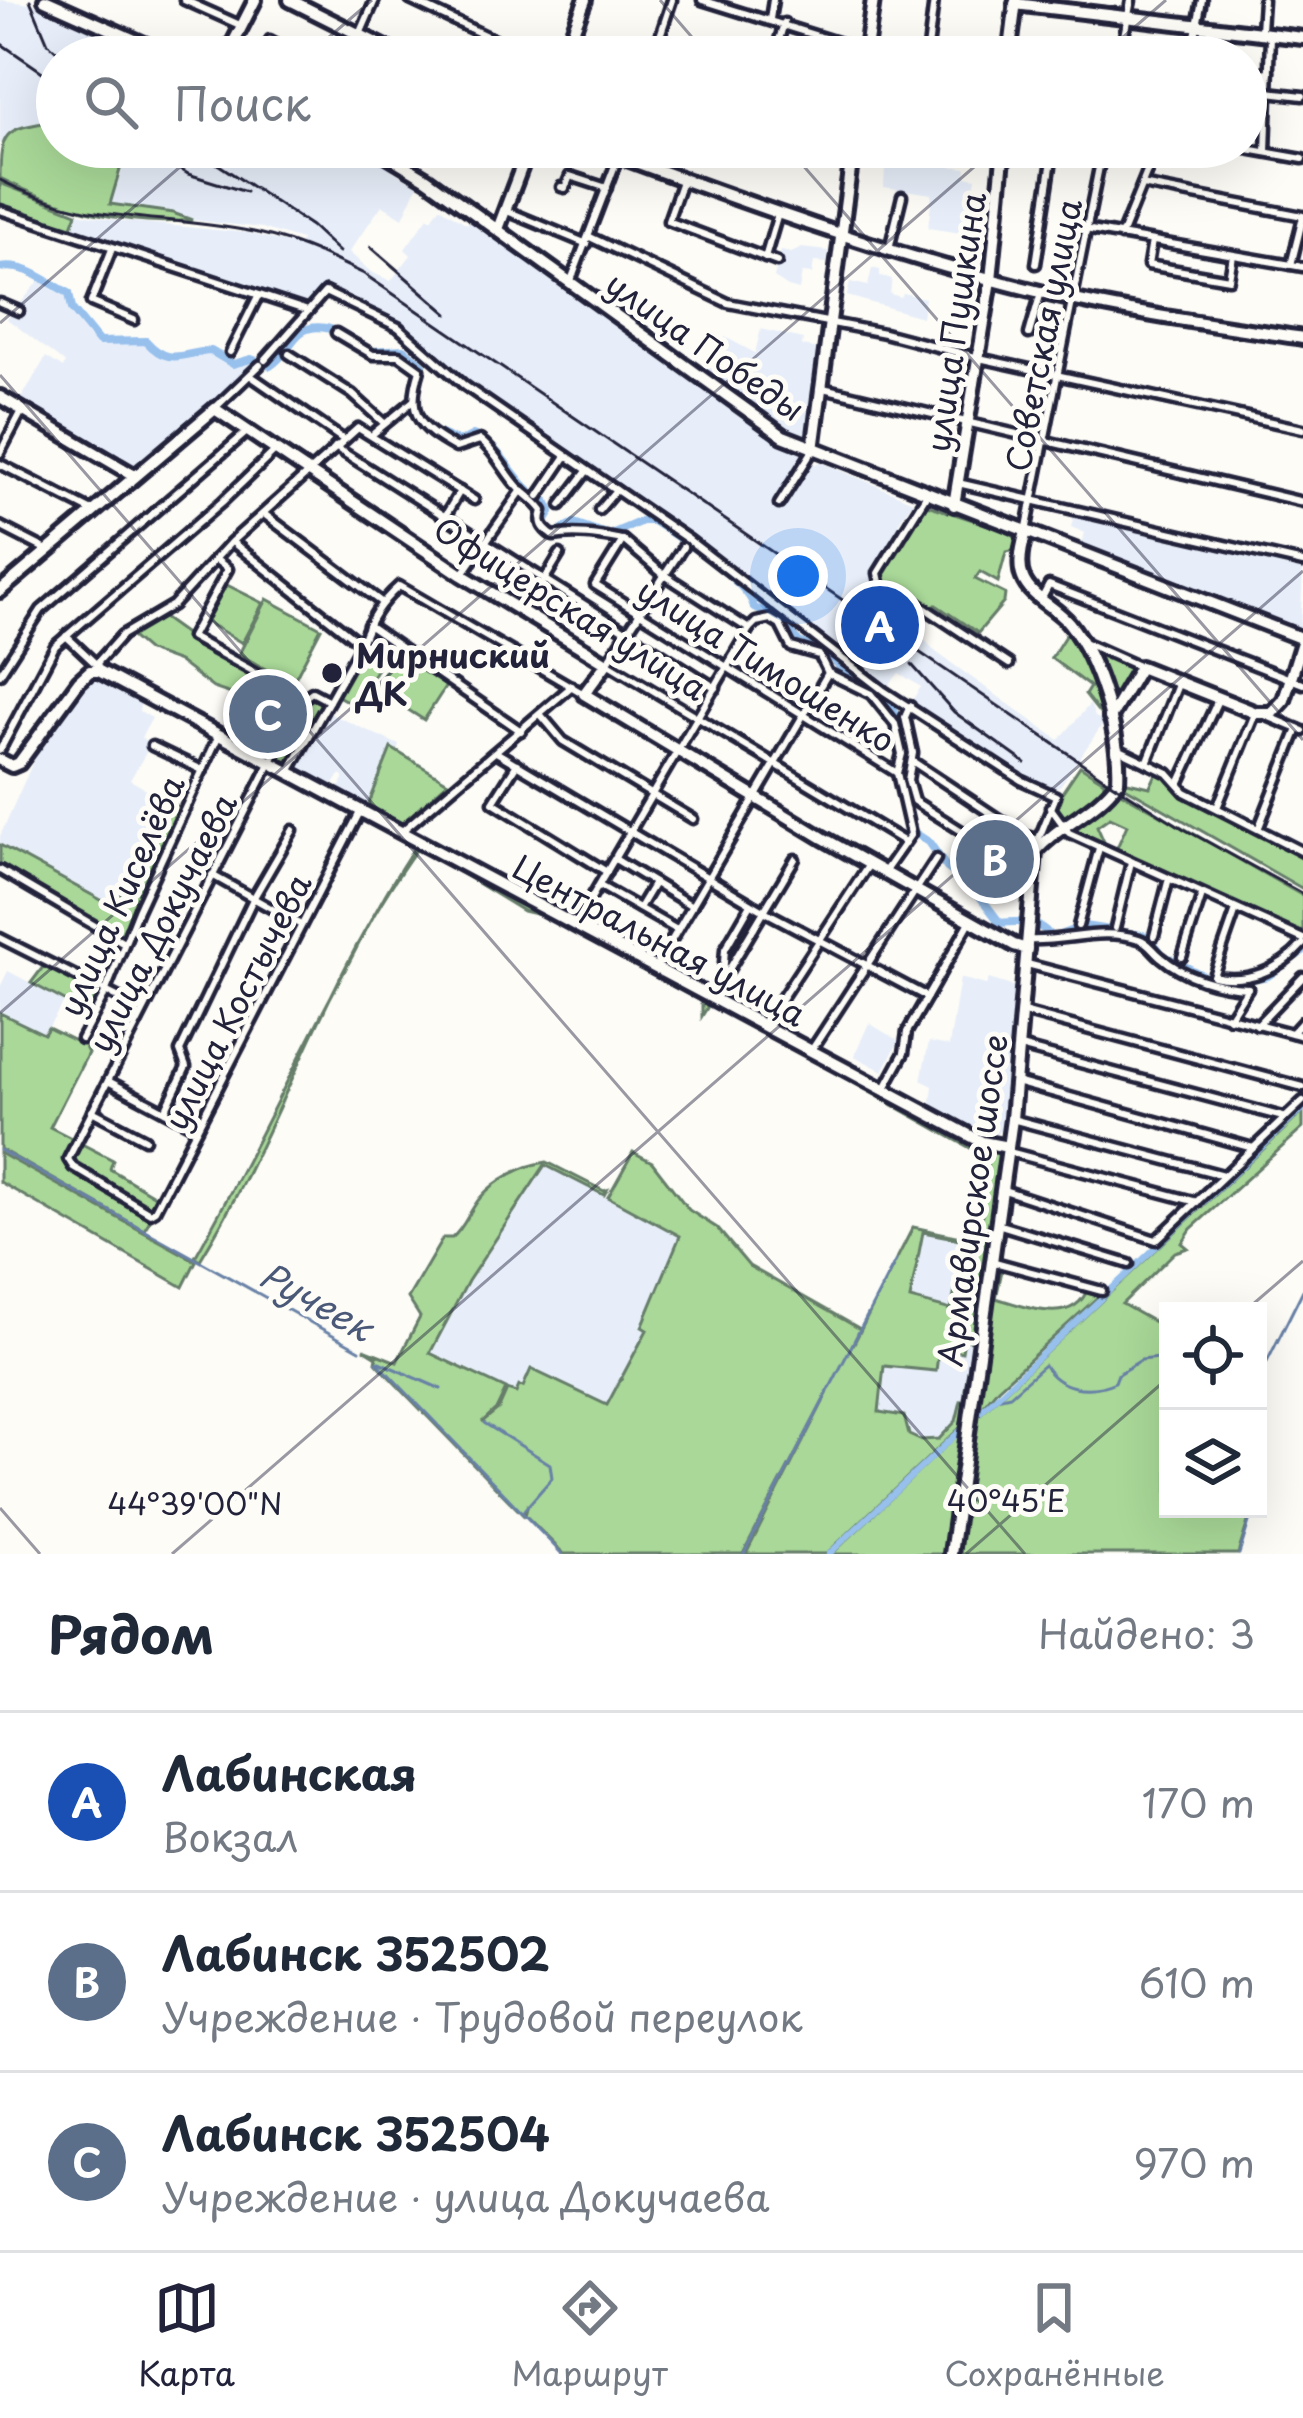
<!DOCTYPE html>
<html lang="ru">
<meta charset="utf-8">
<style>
:root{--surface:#fff;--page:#f2f2f3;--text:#1f2937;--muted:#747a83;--line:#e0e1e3;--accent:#22223b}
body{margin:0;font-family:"Playpen Sans",sans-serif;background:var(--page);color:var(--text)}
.controls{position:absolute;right:36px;bottom:36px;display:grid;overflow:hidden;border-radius:0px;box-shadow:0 12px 48px #0002}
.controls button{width:108px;height:108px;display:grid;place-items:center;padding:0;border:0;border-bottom:3px solid var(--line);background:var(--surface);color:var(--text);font:60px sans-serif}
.you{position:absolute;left:798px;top:576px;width:42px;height:42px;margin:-30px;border:9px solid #fff;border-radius:50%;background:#1a73e8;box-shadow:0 0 0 18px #1a73e833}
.badge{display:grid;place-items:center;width:78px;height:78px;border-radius:50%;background:var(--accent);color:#fff;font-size:39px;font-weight:700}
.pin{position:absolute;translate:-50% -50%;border:6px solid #fff;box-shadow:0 3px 12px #0006}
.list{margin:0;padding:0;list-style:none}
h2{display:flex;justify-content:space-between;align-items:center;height:156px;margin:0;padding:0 48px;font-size:51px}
h2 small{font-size:39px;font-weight:400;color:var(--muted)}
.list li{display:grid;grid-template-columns:78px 1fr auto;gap:36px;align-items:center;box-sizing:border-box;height:180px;padding:0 48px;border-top:3px solid var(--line)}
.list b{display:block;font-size:45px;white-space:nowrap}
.list p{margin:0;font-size:39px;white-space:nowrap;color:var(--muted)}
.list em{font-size:39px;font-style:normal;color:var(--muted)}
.icon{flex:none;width:66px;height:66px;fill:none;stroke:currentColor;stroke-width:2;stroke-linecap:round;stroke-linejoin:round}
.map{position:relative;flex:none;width:1303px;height:1554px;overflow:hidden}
.search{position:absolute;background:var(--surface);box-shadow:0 12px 48px #0002;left:36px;right:36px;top:36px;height:132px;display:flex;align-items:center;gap:30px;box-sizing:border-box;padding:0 42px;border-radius:66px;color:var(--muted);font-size:45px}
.sheet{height:696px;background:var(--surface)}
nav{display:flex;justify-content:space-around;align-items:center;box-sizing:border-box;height:168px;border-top:3px solid var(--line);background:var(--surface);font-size:33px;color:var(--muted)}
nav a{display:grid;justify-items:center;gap:6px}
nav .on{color:var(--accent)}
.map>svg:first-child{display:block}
</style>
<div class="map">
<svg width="1303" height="1554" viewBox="0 0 1303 1554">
<rect width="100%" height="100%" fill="#fdfcf7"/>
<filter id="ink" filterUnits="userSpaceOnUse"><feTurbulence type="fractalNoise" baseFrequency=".00833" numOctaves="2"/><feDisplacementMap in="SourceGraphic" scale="24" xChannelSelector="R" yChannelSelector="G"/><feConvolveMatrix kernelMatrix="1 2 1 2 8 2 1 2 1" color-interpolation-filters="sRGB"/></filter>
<g filter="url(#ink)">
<g fill="#e7eef9">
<polygon points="0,0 46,6 158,57 57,57 57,119 15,128 0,145"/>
<polygon points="95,147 359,147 392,164 393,171 418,185 403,218 382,205 349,252 371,272 391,281 411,255 405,249 428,217 432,219 440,207 467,224 474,215 784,440 808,454 775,503 779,509 808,466 821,462 913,501 898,523 905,528 876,572 884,592 881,597 916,620 921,636 936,652 1059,740 1090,704 1095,717 1105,721 1060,786 1050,789 1026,779 910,703 921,687 899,673 885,690 687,536 465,384 418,339 392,321 323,286 306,308 70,232 77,213 121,221 248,233 299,246 301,240 262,228 192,220 173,213 109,204 122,172"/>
<polygon points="873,147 949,147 947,166 966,168 965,176 976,178 967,234 928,228 932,194 884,187 885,166 872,164"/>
<polygon points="802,248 828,251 827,263 814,262 812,274 802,273 799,290 788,287 774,278 781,251 791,253"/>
<polygon points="872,268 880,270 880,276 892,279 890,294 901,297 903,293 925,298 922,317 847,296 850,282 868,286"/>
<polygon points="41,279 53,290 68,293 71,309 99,343 145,342 154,351 179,360 203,352 234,365 251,360 259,364 134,473 19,402 46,357 63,368 65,363 7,319"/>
<polygon points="761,329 803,339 802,346 826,350 811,447 784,434 699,373 725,337 755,353"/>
<polygon points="1075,512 1303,565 1300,634 1079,549 1085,533 1071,527"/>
<polygon points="93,674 142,694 139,711 152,718 141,738 151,744 130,780 173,804 115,907 0,845 0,836 45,735 81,682"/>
<polygon points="325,711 399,745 397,751 448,782 402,823 338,791 344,778 340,775 330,791 292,770"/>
<polygon points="8,971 65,1001 44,1034 0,1013 0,987"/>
<polygon points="960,978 986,985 989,979 1021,989 1001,1130 991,1138 930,1109 933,1086 921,1080 929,1042 949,1046"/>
<polygon points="869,1023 899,1041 883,1071 854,1056"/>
<polygon points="545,1164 680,1235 642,1326 647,1330 607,1406 532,1370 516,1393 429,1354 468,1281"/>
<polygon points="923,1232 965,1239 951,1310 909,1299"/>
<polygon points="964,1339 974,1341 969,1376 956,1421 939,1439 919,1440 879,1412 884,1365 902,1366"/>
</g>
<g fill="#a9d898" stroke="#667d6a" stroke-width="3" fill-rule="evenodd">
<path d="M 57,120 L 57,147 L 94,147 L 120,170 L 110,204 L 173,213 L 192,220 C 128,228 57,207 0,178 C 0,125 9,130 57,120 Z"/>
<polygon points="0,183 77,213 70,232 0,208"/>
<polygon points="927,505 1010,532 1018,543 1017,550 1006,552 998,582 980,572 975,579 1005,594 1004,602 978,633 936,605 930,612 917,601 919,597 895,583 890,590 882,584 880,577"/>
<polygon points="223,583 263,603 242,643 203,620"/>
<polygon points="267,599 321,628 292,684 239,654"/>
<polygon points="156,613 191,638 294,695 283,715 251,694 237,696 213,688 179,662 148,651 127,633"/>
<polygon points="1068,631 1090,673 1101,715 1085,695 1090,687 1051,658"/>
<polygon points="1092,649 1134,667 1114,704 1110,703"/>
<polygon points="358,654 378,667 354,705 336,695"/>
<polygon points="396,654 446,686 424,720 374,688"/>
<polygon points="312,696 319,698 322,707 288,768 271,760 306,699"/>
<polygon points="391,748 448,782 402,823 368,806"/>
<polygon points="1080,766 1104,781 1103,789 1067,818 1061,817 1053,806"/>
<polygon points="1158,770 1184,792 1303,854 1303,889 1120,784 1123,781 1150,787"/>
<polygon points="1117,790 1303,896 1303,937 1115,852 1127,825 1110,817 1097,826 1104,842 1101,847 1071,832 1071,827 1109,803"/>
<polygon points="173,804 185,810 123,938 0,868 0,845 114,907"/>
<path d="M 418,842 L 705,997 L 707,1008 L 702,1016 L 702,1004 L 698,1000 L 540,915 L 523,911 L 418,847 C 326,973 281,1128 200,1260 L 195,1257 C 246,1168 288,1076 336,987 C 363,937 386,888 418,842 Z"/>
<polygon points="46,963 102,992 91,1015 31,983"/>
<path d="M 721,1004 L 980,1144 L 982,1151 L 991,1148 L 1003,1153 L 970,1389 L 965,1389 L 973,1341 L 964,1340 L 962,1352 L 939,1347 L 936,1371 L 884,1366 L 879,1412 L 904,1416 L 909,1435 L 920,1440 L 939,1439 L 956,1421 L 961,1401 L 968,1402 L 965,1423 L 826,1554 L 746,1554 L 828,1392 L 743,1554 L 564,1554 L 525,1515 L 528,1504 L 523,1515 L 394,1382 L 376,1362 L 377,1357 L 364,1349 L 397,1362 L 420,1317 L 408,1298 L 443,1238 L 452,1238 C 465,1227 469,1211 480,1198 C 495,1180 523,1165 547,1162 L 604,1191 L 607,1190 L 604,1195 L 545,1165 L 468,1281 L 430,1353 L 506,1389 L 497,1408 L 482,1422 L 499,1408 L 507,1390 L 516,1393 L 519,1386 L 523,1387 L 531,1369 L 607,1405 L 647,1330 L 642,1327 L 680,1236 L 608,1197 L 633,1152 L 652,1162 L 689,1210 L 717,1228 L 749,1266 L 860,1329 L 853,1345 L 913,1227 L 979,1241 L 988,1158 L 714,1005 ZM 923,1232 L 965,1240 L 951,1310 L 910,1299 Z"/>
<polygon points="0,1013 44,1034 48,1028 77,1042 89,1032 83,1043 88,1053 50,1127 75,1140 66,1160 152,1217 144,1230 0,1149"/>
<polygon points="1303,1112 1303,1128 1191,1229 1182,1243 1188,1248 1175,1252 1122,1304 1168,1330 1168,1509 1252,1509 1238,1554 955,1554 972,1422"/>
<polygon points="78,1142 113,1160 110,1169 160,1199 151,1211 73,1166 71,1157"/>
<polygon points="0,1153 196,1261 183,1287 0,1182"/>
<path d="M 996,1265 L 1003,1266 L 996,1298 C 1026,1307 1074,1327 1088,1288 L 1102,1293 L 998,1388 L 975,1416 Z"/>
<polygon points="965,1428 946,1554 832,1554"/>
</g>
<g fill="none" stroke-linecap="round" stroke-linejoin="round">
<g stroke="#6881a6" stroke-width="3">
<polyline points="0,1150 360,1350"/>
<polyline points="377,1362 562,1554"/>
<polyline points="379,1362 441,1389"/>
<polyline points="1258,1380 1303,1290"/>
<path d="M 992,1399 L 1010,1395 L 1044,1365 C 1058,1389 1088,1394 1115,1382 L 1118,1374 L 1141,1360 L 1168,1357"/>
<polyline points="484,1423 550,1464 552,1478 524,1510"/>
<polyline points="744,1554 896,1260"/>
<polyline points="1239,1554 1253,1509"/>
</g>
<polyline stroke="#97c0ed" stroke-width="6" points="829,1554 1303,1109"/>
<g stroke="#97c0ed" stroke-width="8">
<path d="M 0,268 C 28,263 47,283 69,293 L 72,309 L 99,342 L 146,341 C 170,368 183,352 211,351 L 233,364 L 251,359 L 270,366 C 293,352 292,322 326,328 C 338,331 344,332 353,340"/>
<polyline points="371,351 404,349 423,365 420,381"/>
<path d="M 433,431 L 460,442 L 473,435 C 506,447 513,487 546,501 L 551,512 L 544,524 L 548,531 L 556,533 L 574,523 L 609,535 L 642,521 L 653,521 C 676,536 751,583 754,608 L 777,617 L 799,642 L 830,654 L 846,675 L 867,684 L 894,710 L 905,748 L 900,774 L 912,831 L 929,842 L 947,868 L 972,886 L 1000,923 C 1017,921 1043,921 1051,938 L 1084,926 L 1148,936 L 1163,955 L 1212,980"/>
<polyline points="1226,984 1268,976 1303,951"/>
</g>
<defs>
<g id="street">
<polyline points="184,0 242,26"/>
<polyline points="410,0 531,57"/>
<polyline points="702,0 885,57"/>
<polyline points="770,19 773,0"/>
<polyline points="1261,30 1263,0"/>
<polyline points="361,32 375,0"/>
<polyline points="270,40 302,57"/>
<polyline points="735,53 749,57"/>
<polyline points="653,57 672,0"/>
<polyline points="774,57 784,23"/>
<polyline points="927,57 934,0"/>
<polyline points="1120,57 1131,0"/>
<polyline points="1191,57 1202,0"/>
<polyline points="1246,74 1269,72"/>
<polyline points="1268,92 1303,96"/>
<polyline points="477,147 480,148"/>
<polyline points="1066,147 1102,152"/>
<polyline points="1236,147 1303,159"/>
<polyline points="1266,152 1270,36"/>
<polyline points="658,167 660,147"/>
<polyline points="682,181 668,221 777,262"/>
<polyline points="1142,185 1303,216"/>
<polyline points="561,187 565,188 570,176 607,188"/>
<polyline points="0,210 308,311"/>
<polyline points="507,211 587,244"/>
<polyline points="1085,229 1303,267"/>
<polyline points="1121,236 1157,147"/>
<polyline points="590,237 728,303 884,333 979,358 1303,429"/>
<polyline points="1152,241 1148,265 1229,279 1233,255"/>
<polyline points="112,249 91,302 134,320"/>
<polyline points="889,249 902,196"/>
<polyline points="765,258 778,214"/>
<polyline points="1036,264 1054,147"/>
<polyline points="1291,265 1303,217"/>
<polyline points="570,283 622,147"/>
<polyline points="0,303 19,311"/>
<path d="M 336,333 L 373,355 L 399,355 L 420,370 C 406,414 418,427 456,448 L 480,440 C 497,453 505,474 520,489 C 529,497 536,501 543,511 C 539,523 542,528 553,536 C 578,532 599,536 623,540 L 663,574 L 749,629"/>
<polyline points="1029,334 1041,292"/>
<polyline points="230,352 258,296"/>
<polyline points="289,354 352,394 384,423"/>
<polyline points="265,360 325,292 398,327 465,386 689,540 884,691 1021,780 1056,796 1035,848"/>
<polyline points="251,376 344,440"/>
<polyline points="823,388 1303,502"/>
<polyline points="215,408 260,365"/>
<polyline points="374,433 413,401"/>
<polyline points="335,447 716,688"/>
<polyline points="0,453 22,411"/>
<polyline points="0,464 92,511"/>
<polyline points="958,483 1303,563"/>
<polyline points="927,494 878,573 881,587 914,601 1009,664"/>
<polyline points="539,496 566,456"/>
<polyline points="779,504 813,450"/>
<polyline points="561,505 587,471"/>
<polyline points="599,510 616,490"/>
<polyline points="264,514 381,602"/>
<polyline points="444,518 460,491"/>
<polyline points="0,526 47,550"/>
<polyline points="1026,532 1103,147"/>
<polyline points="623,540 595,585 897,773"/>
<polyline points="232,542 361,644"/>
<polyline points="683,547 607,663 905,842"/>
<polyline points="215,559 228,569 191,637 303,699 312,692 329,701"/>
<polyline points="462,575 522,490"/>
<polyline points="543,582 560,554"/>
<polyline points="1042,598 1049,585 1303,684"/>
<polyline points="368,625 521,731"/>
<polyline points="749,629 756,622 770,619 780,625 791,647 819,655 828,673 871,694 895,724 902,754 897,773 911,834 885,871"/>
<polyline points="66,636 98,666"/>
<polyline points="1086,643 1140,667"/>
<polyline points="97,663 122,635 173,605 231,542 358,428 474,500"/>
<polyline points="0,674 41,610 248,431"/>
<polyline points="303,699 68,1159 73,1167 150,1213 155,1210 360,812"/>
<polyline points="910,706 905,717 913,753 908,780 914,801 1030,874"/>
<polyline points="541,715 563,741 693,819"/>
<polyline points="1267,716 1303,731"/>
<polyline points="152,746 202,770"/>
<polyline points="0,750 55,646 222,502 275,451"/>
<polyline points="1120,750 1168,773 1185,792 1303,852"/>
<polyline points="496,752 764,911 927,997"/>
<polyline points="912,761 1023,835 1036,839"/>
<polyline points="1147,763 1179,682"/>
<polyline points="517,764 493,802 607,872"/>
<path d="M 289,772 L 361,644 C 369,620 380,603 399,586 L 584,694"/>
<polyline points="1179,784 1218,700"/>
<polyline points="1218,805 1255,714"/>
<polyline points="1050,807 1069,833 1303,939"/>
<polyline points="1259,827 1298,729"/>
<polyline points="402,831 572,686"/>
<polyline points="615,859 692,906"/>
<polyline points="0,870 124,943"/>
<polyline points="212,875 301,925"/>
<polyline points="600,886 677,930"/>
<polyline points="639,908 654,883"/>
<path d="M 1236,910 L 1213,976 C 1247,984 1280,970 1303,944"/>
<polyline points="576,924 749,629"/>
<polyline points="1078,926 1099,848"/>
<polyline points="1115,928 1131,862"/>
<polyline points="1154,936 1168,882"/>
<polyline points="0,938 143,1010"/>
<path d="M 1028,940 C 1066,942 1101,927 1139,939 C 1149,942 1153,951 1161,957 C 1184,977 1218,987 1248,988"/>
<polyline points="1182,957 1202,895"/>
<polyline points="1027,964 1303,1036"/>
<polyline points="656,967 828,673"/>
<polyline points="723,976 725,949 751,904"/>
<polyline points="712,998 795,859"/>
<polyline points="1023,1012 1303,1087"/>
<polyline points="1229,1018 1248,988"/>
<polyline points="764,1025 868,866"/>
<polyline points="1257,1025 1303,977"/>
<polyline points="1292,1033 1303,1021"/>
<polyline points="81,1039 103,998 138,910 218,737"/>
<polyline points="1020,1047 1283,1117"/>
<polyline points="811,1051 936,859"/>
<polyline points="108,1081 197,1128"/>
<polyline points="1016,1082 1253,1148"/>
<polyline points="884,1090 904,1053 907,1032 971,920"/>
<polyline points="92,1111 145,1139"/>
<polyline points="165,1111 186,1067 180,1051 253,899 293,830"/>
<polyline points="1012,1119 1223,1175"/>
<polyline points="1009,1152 1197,1202"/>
<polyline points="1004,1190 1156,1240 1303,1101"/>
<polyline points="997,1224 1129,1264"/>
<polyline points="991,1261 1102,1291"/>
</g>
<g id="secondary">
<polyline points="45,0 173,57"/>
<polyline points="290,0 404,57"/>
<polyline points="1015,4 1303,38"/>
<polyline points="226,57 255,0"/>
<polyline points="563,57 585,0"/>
<polyline points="865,57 873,0"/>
<polyline points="1009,57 1016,1"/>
<polyline points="374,147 427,179 783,436 1303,639 1284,700 1272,713 1256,713 1140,667 1110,718"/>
<path d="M 595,147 C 741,201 889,255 1040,292 C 1126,313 1216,325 1303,338"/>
<polyline points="498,229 529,147"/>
<polyline points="0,397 135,476"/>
<polyline points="813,450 853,147"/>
<polyline points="954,505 991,280 1004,147"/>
<polyline points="0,591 215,409 462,575 607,663 584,694 823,838 1014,945 1027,949"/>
<polyline points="0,760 12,766 19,763 79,681 90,671 99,671 982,1142 1008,1147"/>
<path d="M 951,1554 L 1012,1119 L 1035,852 C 1059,824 1096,812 1118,781 C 1121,736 1098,659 1069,623 C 1056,607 1030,597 1023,578 C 1017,564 1022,545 1026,532"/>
</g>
</defs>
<use href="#street" stroke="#22223b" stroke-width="15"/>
<use href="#secondary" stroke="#22223b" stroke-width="20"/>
<use href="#street" stroke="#fdfcf7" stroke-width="6"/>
<use href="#secondary" stroke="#fdfcf7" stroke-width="10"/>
<g stroke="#22223b" stroke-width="3">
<polyline points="30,0 48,43 63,57"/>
<polyline points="0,43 57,82"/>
<polyline points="146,147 188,174 246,192"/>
<polyline points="192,147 311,226 339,252"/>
<path d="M 0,180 C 84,224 155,214 243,230 C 287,237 325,255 364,274 L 1107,780 L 1184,829 L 1303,894"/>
<polyline points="371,247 448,314"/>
<polyline points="912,665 954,712 1025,763"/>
</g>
</g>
</g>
<path fill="none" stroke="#22223b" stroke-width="3" stroke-opacity="0.45" d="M 660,0 L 709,57M 306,57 L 372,0M 1100,57 L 1166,0M 787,147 L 1303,740M 0,323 L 203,147M 0,375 L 1025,1554M 0,1013 L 997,147M 1245,1311 L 1303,1261M 0,1508 L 40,1554M 172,1554 L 1303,571M 966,1554 L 1168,1378"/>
<circle fill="#22223b" stroke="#fdfcf7" stroke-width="4.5" cx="332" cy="673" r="12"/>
<g text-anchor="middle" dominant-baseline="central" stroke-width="10" stroke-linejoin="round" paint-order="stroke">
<g font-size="33" fill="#22223b" stroke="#fdfcf7">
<text transform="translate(954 322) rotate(-82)">улица Пушкина</text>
<text transform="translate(1042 335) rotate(-79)">Советская улица</text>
<text transform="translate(706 345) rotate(35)">улица Победы</text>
<text transform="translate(571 607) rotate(32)">Офицерская улица</text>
<text transform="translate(767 664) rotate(32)">улица Тимошенко</text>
<text transform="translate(120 895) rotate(-66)">улица Киселёва</text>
<text transform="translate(161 922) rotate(-63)">улица Докучаева</text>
<text transform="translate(660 939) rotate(28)">Центральная улица</text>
<text transform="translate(236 1001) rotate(-63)">улица Костычева</text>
<text transform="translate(971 1200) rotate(-82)">Армавирское шоссе</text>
</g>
<g font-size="33" font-weight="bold" fill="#22223b" stroke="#fdfcf7" text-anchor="start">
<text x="356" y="654">Мирниский<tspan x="356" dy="38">ДК</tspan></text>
</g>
<g font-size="36" font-style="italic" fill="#4b5979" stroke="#fdfcf7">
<text transform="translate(317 1300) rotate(29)">Ручеек</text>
</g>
</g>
<g font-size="30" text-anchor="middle" fill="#22223b" stroke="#fdfcf7" stroke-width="10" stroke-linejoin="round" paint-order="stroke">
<text x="1006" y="1512">40°45'E</text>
<text x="195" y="1515">44°39'00"N</text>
</g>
</svg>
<div class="controls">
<button><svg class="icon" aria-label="locate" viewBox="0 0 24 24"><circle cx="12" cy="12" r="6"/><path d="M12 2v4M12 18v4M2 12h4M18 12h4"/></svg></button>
<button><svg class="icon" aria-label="layers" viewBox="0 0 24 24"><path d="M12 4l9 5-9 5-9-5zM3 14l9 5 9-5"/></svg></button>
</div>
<div class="you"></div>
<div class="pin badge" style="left:880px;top:625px;background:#1a4fb4">A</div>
<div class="pin badge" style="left:995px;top:859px;background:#5c6f8a">B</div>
<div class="pin badge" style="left:268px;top:714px;background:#5c6f8a">C</div>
<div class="search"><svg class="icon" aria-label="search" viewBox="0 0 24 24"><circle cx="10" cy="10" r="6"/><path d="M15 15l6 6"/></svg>Поиск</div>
</div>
<section class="sheet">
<h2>Рядом<small>Найдено: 3</small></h2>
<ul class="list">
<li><span class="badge" style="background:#1a4fb4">A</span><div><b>Лабинская</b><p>Вокзал</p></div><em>170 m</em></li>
<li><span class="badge" style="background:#5c6f8a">B</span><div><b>Лабинск 352502</b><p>Учреждение · Трудовой переулок</p></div><em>610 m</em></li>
<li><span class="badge" style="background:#5c6f8a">C</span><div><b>Лабинск 352504</b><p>Учреждение · улица Докучаева</p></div><em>970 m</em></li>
</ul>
</section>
<nav>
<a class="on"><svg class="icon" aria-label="map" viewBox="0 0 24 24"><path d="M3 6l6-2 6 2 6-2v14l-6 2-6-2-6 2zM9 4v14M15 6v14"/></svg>Карта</a>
<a><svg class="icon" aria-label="directions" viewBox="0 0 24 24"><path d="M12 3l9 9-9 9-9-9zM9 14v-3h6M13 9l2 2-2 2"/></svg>Маршрут</a>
<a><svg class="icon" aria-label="saved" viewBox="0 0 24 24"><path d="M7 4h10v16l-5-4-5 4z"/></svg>Сохранённые</a>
</nav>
